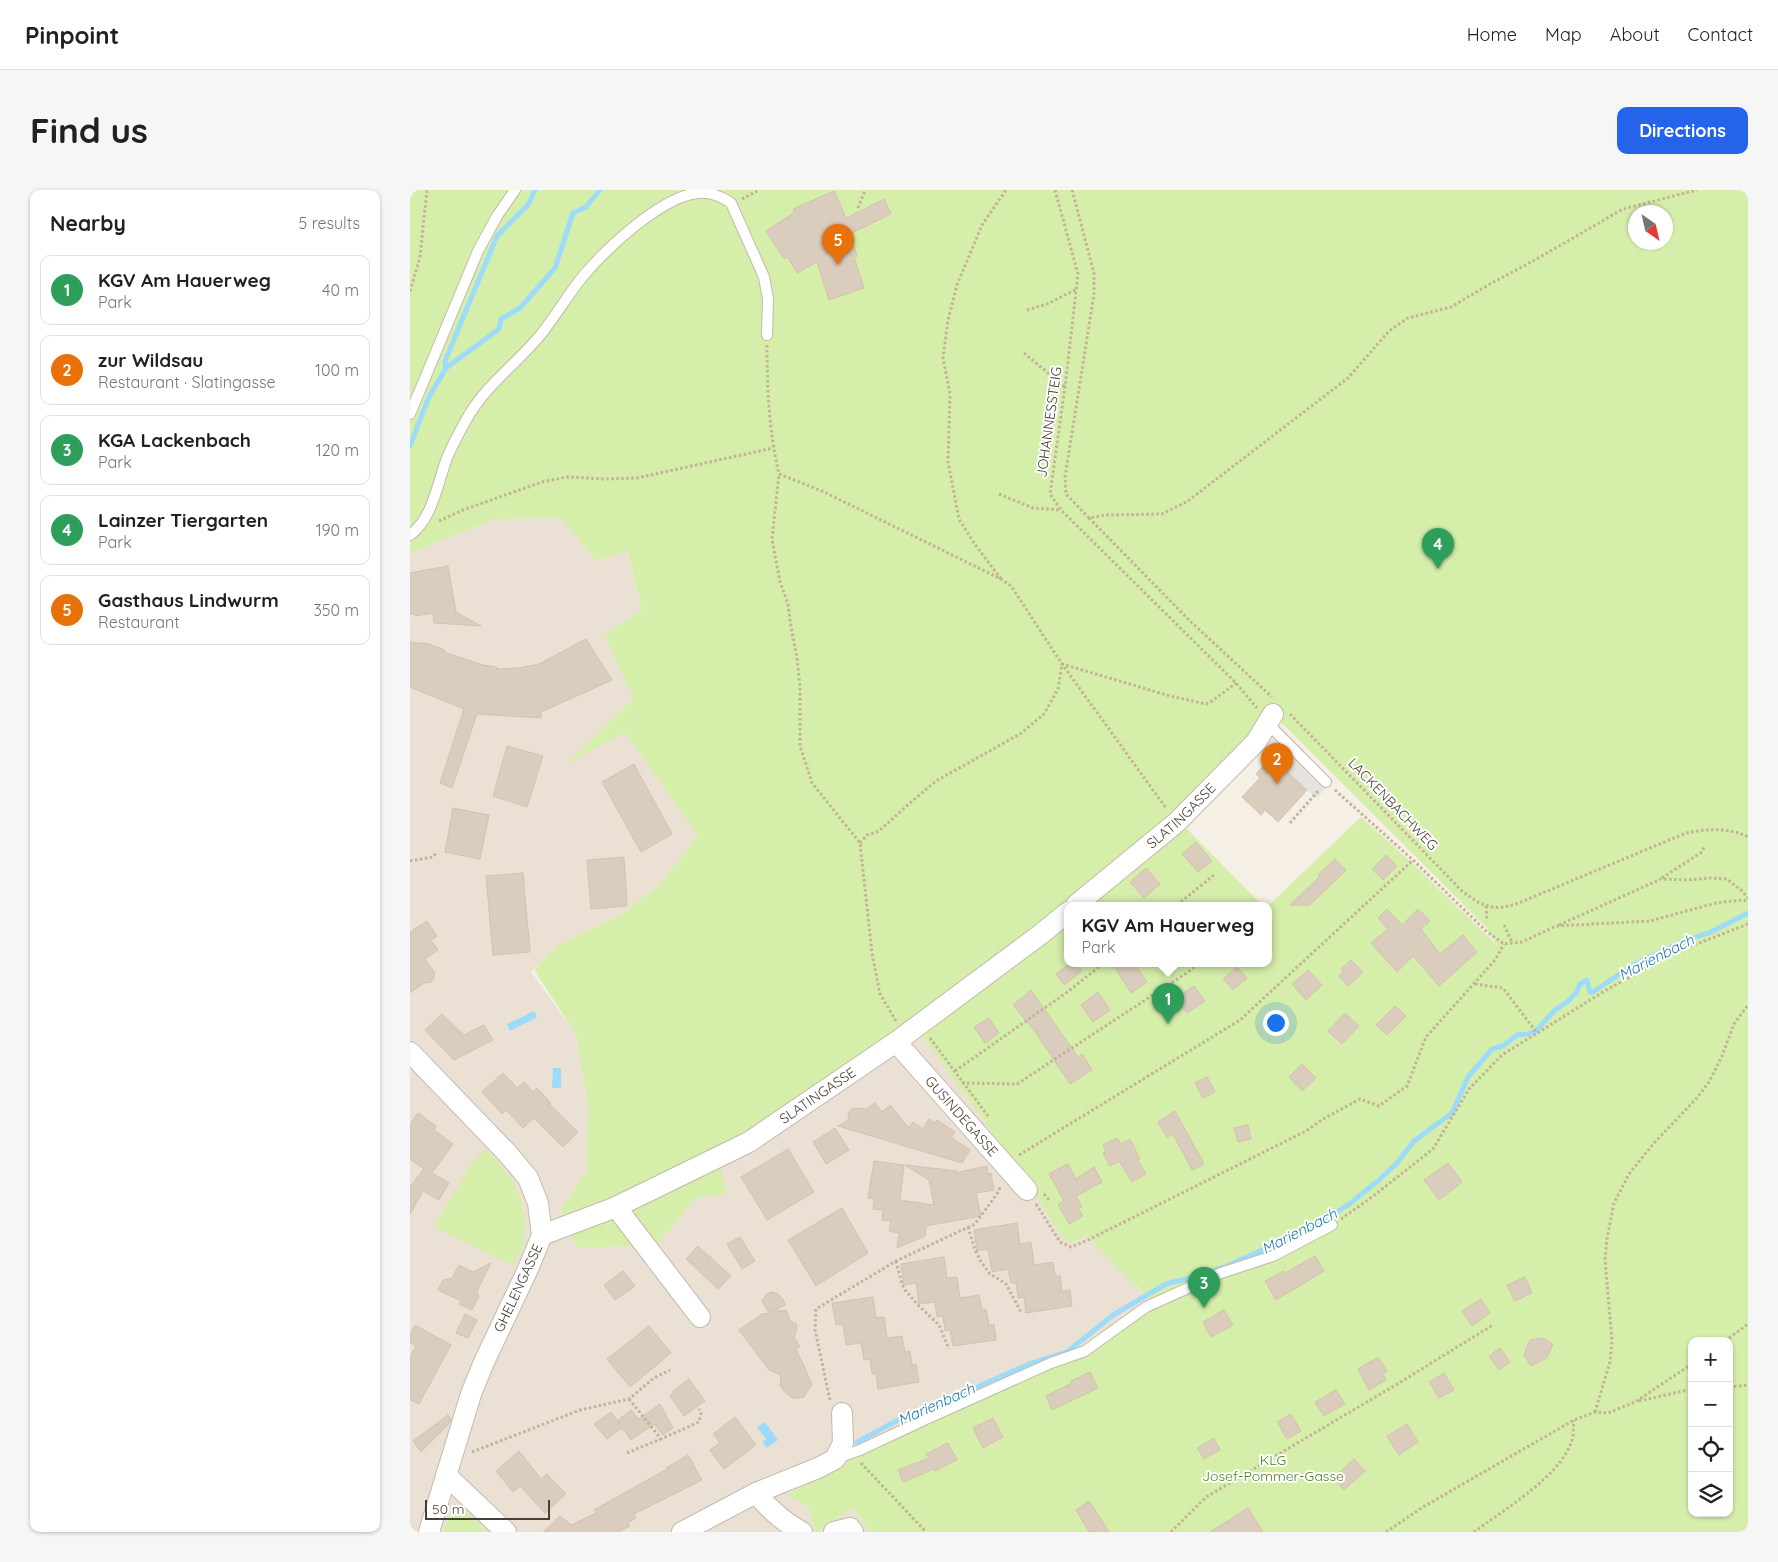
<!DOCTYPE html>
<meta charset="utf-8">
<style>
:root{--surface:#fff;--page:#f6f6f6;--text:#202124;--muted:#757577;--line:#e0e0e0;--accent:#2563eb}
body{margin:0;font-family:Quicksand,sans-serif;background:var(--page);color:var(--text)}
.controls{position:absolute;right:15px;bottom:15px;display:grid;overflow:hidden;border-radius:10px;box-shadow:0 1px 4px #0004}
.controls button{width:45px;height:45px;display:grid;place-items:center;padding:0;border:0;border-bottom:1px solid var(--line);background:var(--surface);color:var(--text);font:25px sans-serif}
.compass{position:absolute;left:1218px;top:15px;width:45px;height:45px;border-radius:50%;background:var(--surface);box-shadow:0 1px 4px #0004;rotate:146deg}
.scale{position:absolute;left:15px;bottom:12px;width:125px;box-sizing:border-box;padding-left:5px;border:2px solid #493f34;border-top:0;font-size:14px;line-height:18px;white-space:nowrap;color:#493f34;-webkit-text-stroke:4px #fff;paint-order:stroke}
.you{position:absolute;left:865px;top:832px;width:18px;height:18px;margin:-12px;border:4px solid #fff;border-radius:50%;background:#1a73e8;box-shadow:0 0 0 8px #1a73e833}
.badge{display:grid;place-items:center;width:32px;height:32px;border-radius:50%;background:var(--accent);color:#fff;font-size:16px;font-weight:700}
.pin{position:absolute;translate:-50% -41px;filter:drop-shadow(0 1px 2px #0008)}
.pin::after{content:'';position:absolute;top:26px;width:18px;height:15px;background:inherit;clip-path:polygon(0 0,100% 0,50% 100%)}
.popup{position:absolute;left:654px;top:712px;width:208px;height:65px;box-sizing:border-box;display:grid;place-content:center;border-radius:10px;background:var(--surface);filter:drop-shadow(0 1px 4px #0005);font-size:16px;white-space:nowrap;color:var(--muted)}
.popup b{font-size:19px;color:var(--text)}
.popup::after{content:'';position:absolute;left:50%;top:100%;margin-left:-10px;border:10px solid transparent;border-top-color:var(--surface)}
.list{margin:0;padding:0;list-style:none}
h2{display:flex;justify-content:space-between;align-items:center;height:65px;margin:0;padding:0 20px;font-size:21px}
h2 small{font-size:16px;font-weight:400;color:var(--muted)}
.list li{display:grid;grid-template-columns:32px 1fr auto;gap:15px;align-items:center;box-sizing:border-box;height:70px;margin:0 10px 10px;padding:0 10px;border:1px solid var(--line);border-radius:10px}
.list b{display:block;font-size:19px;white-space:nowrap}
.list p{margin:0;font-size:16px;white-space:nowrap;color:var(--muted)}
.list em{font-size:16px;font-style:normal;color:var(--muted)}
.icon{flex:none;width:28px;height:28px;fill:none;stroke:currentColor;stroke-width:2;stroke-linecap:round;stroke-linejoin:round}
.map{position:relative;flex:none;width:1338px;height:1342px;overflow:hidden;border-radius:10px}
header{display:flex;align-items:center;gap:30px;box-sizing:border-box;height:70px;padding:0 25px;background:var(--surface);border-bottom:1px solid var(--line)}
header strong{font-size:24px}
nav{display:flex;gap:28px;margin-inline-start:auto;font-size:18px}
.intro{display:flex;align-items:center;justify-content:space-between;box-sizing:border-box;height:120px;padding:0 30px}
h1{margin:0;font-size:35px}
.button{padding:12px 22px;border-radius:10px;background:var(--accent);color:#fff;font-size:18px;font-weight:700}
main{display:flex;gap:30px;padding:0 30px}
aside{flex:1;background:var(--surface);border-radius:10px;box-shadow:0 1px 4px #0004}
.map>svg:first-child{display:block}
</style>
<header>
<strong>Pinpoint</strong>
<nav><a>Home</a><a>Map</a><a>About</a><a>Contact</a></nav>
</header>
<div class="intro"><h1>Find us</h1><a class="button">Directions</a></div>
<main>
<aside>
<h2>Nearby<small>5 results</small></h2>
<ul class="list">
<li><span class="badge" style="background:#2e9e5b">1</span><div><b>KGV Am Hauerweg</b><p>Park</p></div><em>40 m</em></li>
<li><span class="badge" style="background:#e8710a">2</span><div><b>zur Wildsau</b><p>Restaurant · Slatingasse</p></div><em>100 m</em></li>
<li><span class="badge" style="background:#2e9e5b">3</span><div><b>KGA Lackenbach</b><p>Park</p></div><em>120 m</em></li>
<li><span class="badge" style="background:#2e9e5b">4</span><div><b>Lainzer Tiergarten</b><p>Park</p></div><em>190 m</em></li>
<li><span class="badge" style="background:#e8710a">5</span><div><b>Gasthaus Lindwurm</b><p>Restaurant</p></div><em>350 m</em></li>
</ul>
</aside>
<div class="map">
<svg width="1338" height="1342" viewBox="0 0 1338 1342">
<rect width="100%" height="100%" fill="#f5efe6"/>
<g fill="#eae1d4">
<polygon points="152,328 187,371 218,361 232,420 194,445 223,509 157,573 215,541 288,646 249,695 212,724 149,755 121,782 166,844 178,915 177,981 150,1020 167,1058 217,1056 244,1059 309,978 510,843 605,974 661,1053 676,1046 715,1086 742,1111 674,1158 442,1266 426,1280 377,1303 398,1317 405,1342 0,1342 0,363 85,329"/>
<polygon points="443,1317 459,1342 408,1342"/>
</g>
<g fill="#d5eeaa" fill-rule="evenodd">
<path d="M 0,0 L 1338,0 L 1338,1342 L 459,1342 L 443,1317 L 408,1342 L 405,1342 L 398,1317 L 377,1304 L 426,1280 L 442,1266 L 674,1158 L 742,1110 L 715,1086 L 676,1046 L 661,1053 L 655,1051 L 605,974 L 510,843 L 310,978 L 316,1004 L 285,1008 L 244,1059 L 217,1056 L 167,1058 L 150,1020 L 177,981 L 178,915 L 166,844 L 124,780 L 149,755 L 212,724 L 249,695 L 288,646 L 215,542 L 155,575 L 223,509 L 194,445 L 232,420 L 218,361 L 187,371 L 151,328 L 85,329 L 0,363 ZM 1226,22 L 1256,22 L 1256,52 L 1226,52 ZM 863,524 L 1076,737 L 1087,755 L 1003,674 L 951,627 L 858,716 L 858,773 L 658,773 L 658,715 L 852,715 L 773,635 ZM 1282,1151 L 1319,1151 L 1319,1323 L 1282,1323 Z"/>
<polygon points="75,958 102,989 111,1011 116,1035 112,1059 103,1076 24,1037 59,977"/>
<polygon points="46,1313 78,1342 34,1342 39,1326"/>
</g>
<polygon fill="#e6e2df" points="867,533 924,591 906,608 851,559"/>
<g fill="#9cdbf9">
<polygon points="124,821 127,827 100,841 97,834"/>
<polygon points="143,878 151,878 151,898 142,898"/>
<polygon points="355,1232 368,1250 357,1258 352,1252 356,1249 347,1237"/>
</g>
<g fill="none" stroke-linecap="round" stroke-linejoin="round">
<g stroke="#9cdbf9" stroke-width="5">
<polyline points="36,178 35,171 87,46 118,15 125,0"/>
<polyline points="0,256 18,209 36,178 89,139 91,129 110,118 145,78 163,23 176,17 190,0"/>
<polyline points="447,1252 492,1228 531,1213 619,1174 657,1162 703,1125 756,1094 784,1087 817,1076 905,1036 938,1015 969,990 987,973 1004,951 1042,923 1058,887 1082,859 1093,856 1107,845 1118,844 1126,841 1145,820 1157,812 1166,803 1170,794 1177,790 1180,802 1183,802 1223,775 1274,751 1301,742 1338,723"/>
</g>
</g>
<g fill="#dbcdbd" stroke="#d4c1ad">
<polygon points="424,1 436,28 474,9 481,24 440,44 447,66 444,67 454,98 419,110 407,72 387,83 378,67 374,69 356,41 385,22 383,19"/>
<polygon points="38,376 46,422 71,436 24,433 23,423 5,426 5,424 0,424 0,383"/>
<polygon points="176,449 202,490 131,522 131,528 67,524 42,598 30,593 54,519 0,497 0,452 19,454 35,460 34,462 73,475 87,477 87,479 109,478 129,474"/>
<polygon points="97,556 133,566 117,617 83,606"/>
<polygon points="861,567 897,600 868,632 855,620 851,625 832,607 850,588 846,584"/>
<polygon points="224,574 262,644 231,662 192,592"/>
<polygon points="43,618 79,625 70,669 35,662"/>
<polygon points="786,652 802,671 788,682 772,664"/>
<polygon points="976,665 987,676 973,690 962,679"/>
<polygon points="214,667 217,716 181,719 177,670"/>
<polygon points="925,669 936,680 900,715 880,715 910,686 908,685"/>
<polygon points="736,678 750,694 734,708 720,692"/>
<polygon points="113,683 120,762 83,765 76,686"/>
<polygon points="977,719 992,735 1008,719 1020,731 1011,739 1030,764 1053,745 1067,762 1029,796 1003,766 987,782 961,753 978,739 968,728"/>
<polygon points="17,731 27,746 21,750 28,760 15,769 25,783 24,787 21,792 14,793 0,803 0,742"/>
<polygon points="941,770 953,782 938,796 929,786 933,781 931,779"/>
<polygon points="661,773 665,773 672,781 654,795 646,784"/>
<polygon points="702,773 724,773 737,792 721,803"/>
<polygon points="827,777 837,788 823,800 813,789"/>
<polygon points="898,780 912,795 896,810 882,794"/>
<polygon points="784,796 795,811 777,823 766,808"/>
<polygon points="621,800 668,867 672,864 682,880 660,894 626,843 603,815"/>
<polygon points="688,802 700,820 683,832 671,815"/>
<polygon points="985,816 996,826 977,845 966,835"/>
<polygon points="935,823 949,836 932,854 918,841"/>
<polygon points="32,824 54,845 74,835 83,850 44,870 15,840"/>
<polygon points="579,828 589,843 575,853 564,837"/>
<polygon points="892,874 906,888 892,901 879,887"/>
<polygon points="93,883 107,898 114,892 123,902 127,898 141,913 139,914 168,942 153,957 124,928 113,938 96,920 92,924 72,902"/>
<polygon points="797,887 805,902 793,908 785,893"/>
<polygon points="465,913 472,922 480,915 499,938 503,932 513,939 519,929 525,933 527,930 545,942 541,947 560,960 552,973 428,936 438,930 439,922 442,919 446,918 456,919"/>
<polygon points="765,921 794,974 782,980 763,944 757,947 748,932"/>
<polygon points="8,923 26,936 24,940 43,954 22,983 39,993 29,1010 13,1001 0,1024 0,997 14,979 0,969 0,934"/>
<polygon points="838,935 841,949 828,952 824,938"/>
<polygon points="425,938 439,960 416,974 403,952"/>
<polygon points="707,948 711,954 720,949 730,969 727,969 736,984 722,992 709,971 700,976 693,963 696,962 693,955"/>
<polygon points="378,959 404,1002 357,1030 331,987"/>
<polygon points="464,971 494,975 490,1010 524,1015 519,990 495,975 547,981 545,983 577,976 578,984 581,983 584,1000 566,1003 571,1026 516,1036 515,1046 487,1058 489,1043 479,1041 481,1031 472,1030 473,1020 463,1019 464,1009 458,1008"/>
<polygon points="1038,973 1052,992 1029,1010 1014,990"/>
<polygon points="658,974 666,989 684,977 692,992 666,1006 672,1017 668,1018 673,1026 659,1034 648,1014 654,1011 639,984"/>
<polygon points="432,1018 458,1063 406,1096 378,1050"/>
<polygon points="607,1033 610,1054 621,1052 624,1075 643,1072 645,1086 650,1086 652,1101 660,1100 662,1116 616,1123 614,1107 608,1108 606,1093 601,1093 598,1079 582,1082 578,1059 567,1061 564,1040"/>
<polygon points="330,1047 345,1071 332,1079 317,1054"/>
<polygon points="288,1056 321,1086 308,1099 276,1069"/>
<polygon points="905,1066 914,1081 866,1110 855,1091 874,1081 875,1083"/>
<polygon points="534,1067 537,1088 547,1087 550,1108 569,1105 572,1120 576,1119 579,1135 584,1134 586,1150 543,1156 540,1140 535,1141 533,1126 527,1127 525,1112 509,1114 506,1093 494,1095 491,1074"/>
<polygon points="81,1073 67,1101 69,1106 62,1120 49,1114 51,1111 28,1100 33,1090 42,1088 49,1075 63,1082"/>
<polygon points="213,1081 225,1096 205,1110 194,1095"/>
<polygon points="1115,1087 1122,1103 1105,1111 1097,1095"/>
<polygon points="361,1102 367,1103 373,1109 375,1115 363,1122 376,1120 380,1130 386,1134 387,1139 384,1147 390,1157 386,1159 402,1194 394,1207 388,1208 382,1208 375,1202 370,1196 371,1185 359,1180 329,1140 352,1124 359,1123 352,1111 356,1105"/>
<polygon points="463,1107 466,1128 474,1127 477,1148 492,1146 495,1162 500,1161 502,1175 506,1174 509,1192 468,1199 466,1184 462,1184 460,1169 454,1170 451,1153 436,1155 433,1134 426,1135 422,1113"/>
<polygon points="1071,1109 1080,1123 1062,1136 1052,1121"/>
<polygon points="814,1120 823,1135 801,1147 793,1132"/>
<polygon points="55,1124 67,1130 58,1148 46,1143"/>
<polygon points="5,1135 41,1155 9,1214 0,1210 0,1167 6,1156 0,1152 0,1144"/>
<polygon points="239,1136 261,1163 220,1197 197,1169"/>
<polygon points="1133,1148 1143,1154 1137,1168 1121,1176 1114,1165 1120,1150"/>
<polygon points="1090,1158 1100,1172 1089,1180 1079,1166"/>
<polygon points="968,1167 977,1181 973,1184 976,1190 959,1200 948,1179"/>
<polygon points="680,1182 688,1198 642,1220 636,1206 662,1193 661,1191"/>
<polygon points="1034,1183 1044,1200 1029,1208 1019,1192"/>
<polygon points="279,1189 295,1211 274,1226 260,1206 264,1203 263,1201"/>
<polygon points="926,1200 935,1214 914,1226 905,1212"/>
<polygon points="250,1214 263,1238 253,1245 244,1234 221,1250 212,1238 197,1249 184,1234 201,1222 210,1234 207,1231 221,1220 229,1229"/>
<polygon points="881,1224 891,1241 877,1249 867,1232"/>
<polygon points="38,1225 41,1229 39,1234 11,1262 3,1251"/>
<polygon points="325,1227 346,1255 314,1279 300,1260 310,1253 303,1244"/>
<polygon points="583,1228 593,1247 573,1258 563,1238"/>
<polygon points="997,1234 1008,1252 989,1265 977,1246"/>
<polygon points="804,1248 810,1260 794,1269 787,1258"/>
<polygon points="538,1253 547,1270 525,1281 524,1279 493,1292 488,1280 519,1268 516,1264"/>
<polygon points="109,1261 131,1289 137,1284 156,1304 135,1323 110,1296 103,1302 86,1281"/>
<polygon points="278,1265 292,1290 224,1324 226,1328 218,1333 220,1336 208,1342 133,1342 150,1326 161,1335 186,1323 184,1320 257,1279 256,1278"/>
<polygon points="944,1269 955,1281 934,1300 923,1288"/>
<polygon points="679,1311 699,1342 679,1342 666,1320"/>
<polygon points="838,1318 853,1342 800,1342"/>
</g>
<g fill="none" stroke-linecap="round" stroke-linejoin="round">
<defs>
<g id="service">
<polyline points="0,224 68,61 87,26 105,0"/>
<path d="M 0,345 C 23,328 27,294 37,268 C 43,253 51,239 59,225 C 78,193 110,171 132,143 C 147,124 159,103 174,85 C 197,58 253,5 289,3 C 301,2 312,7 321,13 L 354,87 L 358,109 L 357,145"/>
<polyline points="857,533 916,592"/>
<polyline points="427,1268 450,1260 514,1230 641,1173 675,1161 736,1117 811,1083 863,1066 922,1035"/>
</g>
<g id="minor">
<path id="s1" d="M 666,715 L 767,632 L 846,552 L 863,524"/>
<path id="s2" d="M 486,852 L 617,1000"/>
<polyline points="0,862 98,964 118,988 128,1013 132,1045 118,1079 74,1172 61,1204 19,1342"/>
<polyline points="206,1017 290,1127"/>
<path id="s3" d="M 132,1045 L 206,1017 L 339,952 L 486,852 L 631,744 L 658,722"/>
<polyline points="36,1285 96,1342"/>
<path d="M 346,1303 C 359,1319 373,1332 392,1342"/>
<polyline points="272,1342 346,1303 408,1278 425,1269 433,1253 432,1223"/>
<polyline points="424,1342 440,1338 443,1342"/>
</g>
</defs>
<use href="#service" stroke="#c5b9ab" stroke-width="12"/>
<use href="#minor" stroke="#c5b9ab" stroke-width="22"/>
<g stroke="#c5b197" stroke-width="3" stroke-dasharray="2.5 2.5" stroke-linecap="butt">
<polyline points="645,0 668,84 655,197 640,304 651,320 826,493 847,518"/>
<polyline points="662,0 684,83 684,104 655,287 656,304 679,328 696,325 752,324 778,311 938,188 979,141 998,128 1041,117 1080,94 1123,71 1213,19 1287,0"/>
<polyline points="332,9 349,0"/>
<polyline points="448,18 455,0"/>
<polyline points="0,101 10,67 17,0"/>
<polyline points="617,120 637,114 667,99"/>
<path d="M 357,155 C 357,198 359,242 369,284"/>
<polyline points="614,163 655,197"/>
<polyline points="589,304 623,318 650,320"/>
<polyline points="679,328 781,432 862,507"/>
<polyline points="29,331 53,320 132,292 157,287 196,289 227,288 363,258"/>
<polyline points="591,389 564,353 549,329 538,272 540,204 533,168 538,130 547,95 572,35 596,0"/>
<path d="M 880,524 L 1052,701 C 1074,718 1085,722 1111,712 L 1276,643 C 1296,639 1319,637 1338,647"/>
<polyline points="925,600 1003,670 1076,741 1094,754 1112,752 1146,736 1240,731 1306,713 1332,710 1338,711"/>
<polyline points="880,633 908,601"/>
<polyline points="450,653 457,645 469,641 500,613 526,591 610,544 634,524 648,499 652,474 760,506 796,514 802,511 826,493"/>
<polyline points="0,671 23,667 26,663"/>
<polyline points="1252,688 1292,662 1294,657"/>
<polyline points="767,715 804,685"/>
<polyline points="1076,716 1077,731"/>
<polyline points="1094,735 1102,752"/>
<polyline points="1149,735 1251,689 1277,690 1300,688 1317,689 1331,700 1338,708"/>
<polyline points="1065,794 1093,798 1127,843"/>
<polyline points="486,831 470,804 462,763 450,653 402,593 390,556 390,497 387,468 381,437 378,414 370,392 362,349 369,284 412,301 591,389 601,396 652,474 756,618"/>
<polyline points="520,848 578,926"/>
<polyline points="545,881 656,803 694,773"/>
<polyline points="552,893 607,894 778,782 789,773"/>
<polyline points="609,965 830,830 1003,670"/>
<polyline points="634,1004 639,1010"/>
<polyline points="626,1014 650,1052 661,1057 678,1050 896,941 913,929 950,909 969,916 997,896 1016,847 1085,770 1094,754"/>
<polyline points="931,1029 962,1007 1023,959 1059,899 1092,865 1193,802 1261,764 1338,734"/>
<polyline points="558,1037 564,1057 570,1070 579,1083 596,1094 611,1122"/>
<polyline points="486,1071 492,1094 495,1100 508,1115 529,1135 539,1159"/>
<polyline points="1315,1151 1338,1134"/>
<polyline points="1319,1197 1338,1195"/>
<polyline points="219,1209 251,1249 289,1232 291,1223 289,1219"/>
<polyline points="420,1210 405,1140 406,1119 486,1071 565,1034 589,1001 590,996"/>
<polyline points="1229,1211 1282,1199"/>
<polyline points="1185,1222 1200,1172 1202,1151 1195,1069 1197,1049 1204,1013 1219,984 1244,953 1286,909 1299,892 1312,866 1324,834 1338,815"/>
<polyline points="62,1262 170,1220 219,1209 244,1188 260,1180"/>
<polyline points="217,1263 251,1249"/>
<polyline points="451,1273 516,1342"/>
<polyline points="761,1342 796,1307 984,1196 1083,1135"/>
<polyline points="976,1342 1013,1317 1164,1230 1185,1222 1198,1223 1225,1212 1282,1174"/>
<path d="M 1064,1342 C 1092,1321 1149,1287 1161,1253 C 1164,1247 1163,1237 1164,1230"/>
</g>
<use href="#service" stroke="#fff" stroke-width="10"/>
<use href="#minor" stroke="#fff" stroke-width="20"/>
</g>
<g text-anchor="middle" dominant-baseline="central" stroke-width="4" stroke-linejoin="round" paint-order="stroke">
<g font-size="14" fill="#493f34" stroke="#fff">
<text transform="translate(639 232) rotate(-82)">JOHANNESSTEIG</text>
<text transform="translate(983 614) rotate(46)">LACKENBACHWEG</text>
<text stroke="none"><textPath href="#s1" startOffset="138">SLATINGASSE</textPath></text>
<text stroke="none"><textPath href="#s3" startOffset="310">SLATINGASSE</textPath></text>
<text stroke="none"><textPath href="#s2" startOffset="99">GUSINDEGASSE</textPath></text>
<text transform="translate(108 1098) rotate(-65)">GHELENGASSE</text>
</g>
<g font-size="14" fill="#4e8221" stroke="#fff">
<text x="863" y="1270">KLG<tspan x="863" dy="16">Josef-Pommer-Gasse</tspan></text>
</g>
<g font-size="15" font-style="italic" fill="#1f7aa7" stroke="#fff">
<text transform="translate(1246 767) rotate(-27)">Marienbach</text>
<text transform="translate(889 1041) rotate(-27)">Marienbach</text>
<text transform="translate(526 1214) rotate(-24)">Marienbach</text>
</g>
</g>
</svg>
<div class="controls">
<button>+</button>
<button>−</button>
<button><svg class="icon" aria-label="locate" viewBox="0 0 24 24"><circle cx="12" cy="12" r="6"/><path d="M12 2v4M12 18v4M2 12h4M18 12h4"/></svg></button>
<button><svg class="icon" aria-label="layers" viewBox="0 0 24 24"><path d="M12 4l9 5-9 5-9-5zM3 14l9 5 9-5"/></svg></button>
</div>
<svg class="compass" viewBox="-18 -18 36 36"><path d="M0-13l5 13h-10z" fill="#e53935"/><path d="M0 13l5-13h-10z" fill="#757577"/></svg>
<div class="scale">50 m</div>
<div class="you"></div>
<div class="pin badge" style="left:758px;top:834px;background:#2e9e5b">1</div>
<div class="popup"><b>KGV Am Hauerweg</b>Park</div>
<div class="pin badge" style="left:867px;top:594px;background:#e8710a">2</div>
<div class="pin badge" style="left:794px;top:1118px;background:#2e9e5b">3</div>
<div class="pin badge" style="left:1028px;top:379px;background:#2e9e5b">4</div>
<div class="pin badge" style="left:428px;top:75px;background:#e8710a">5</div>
</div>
</main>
